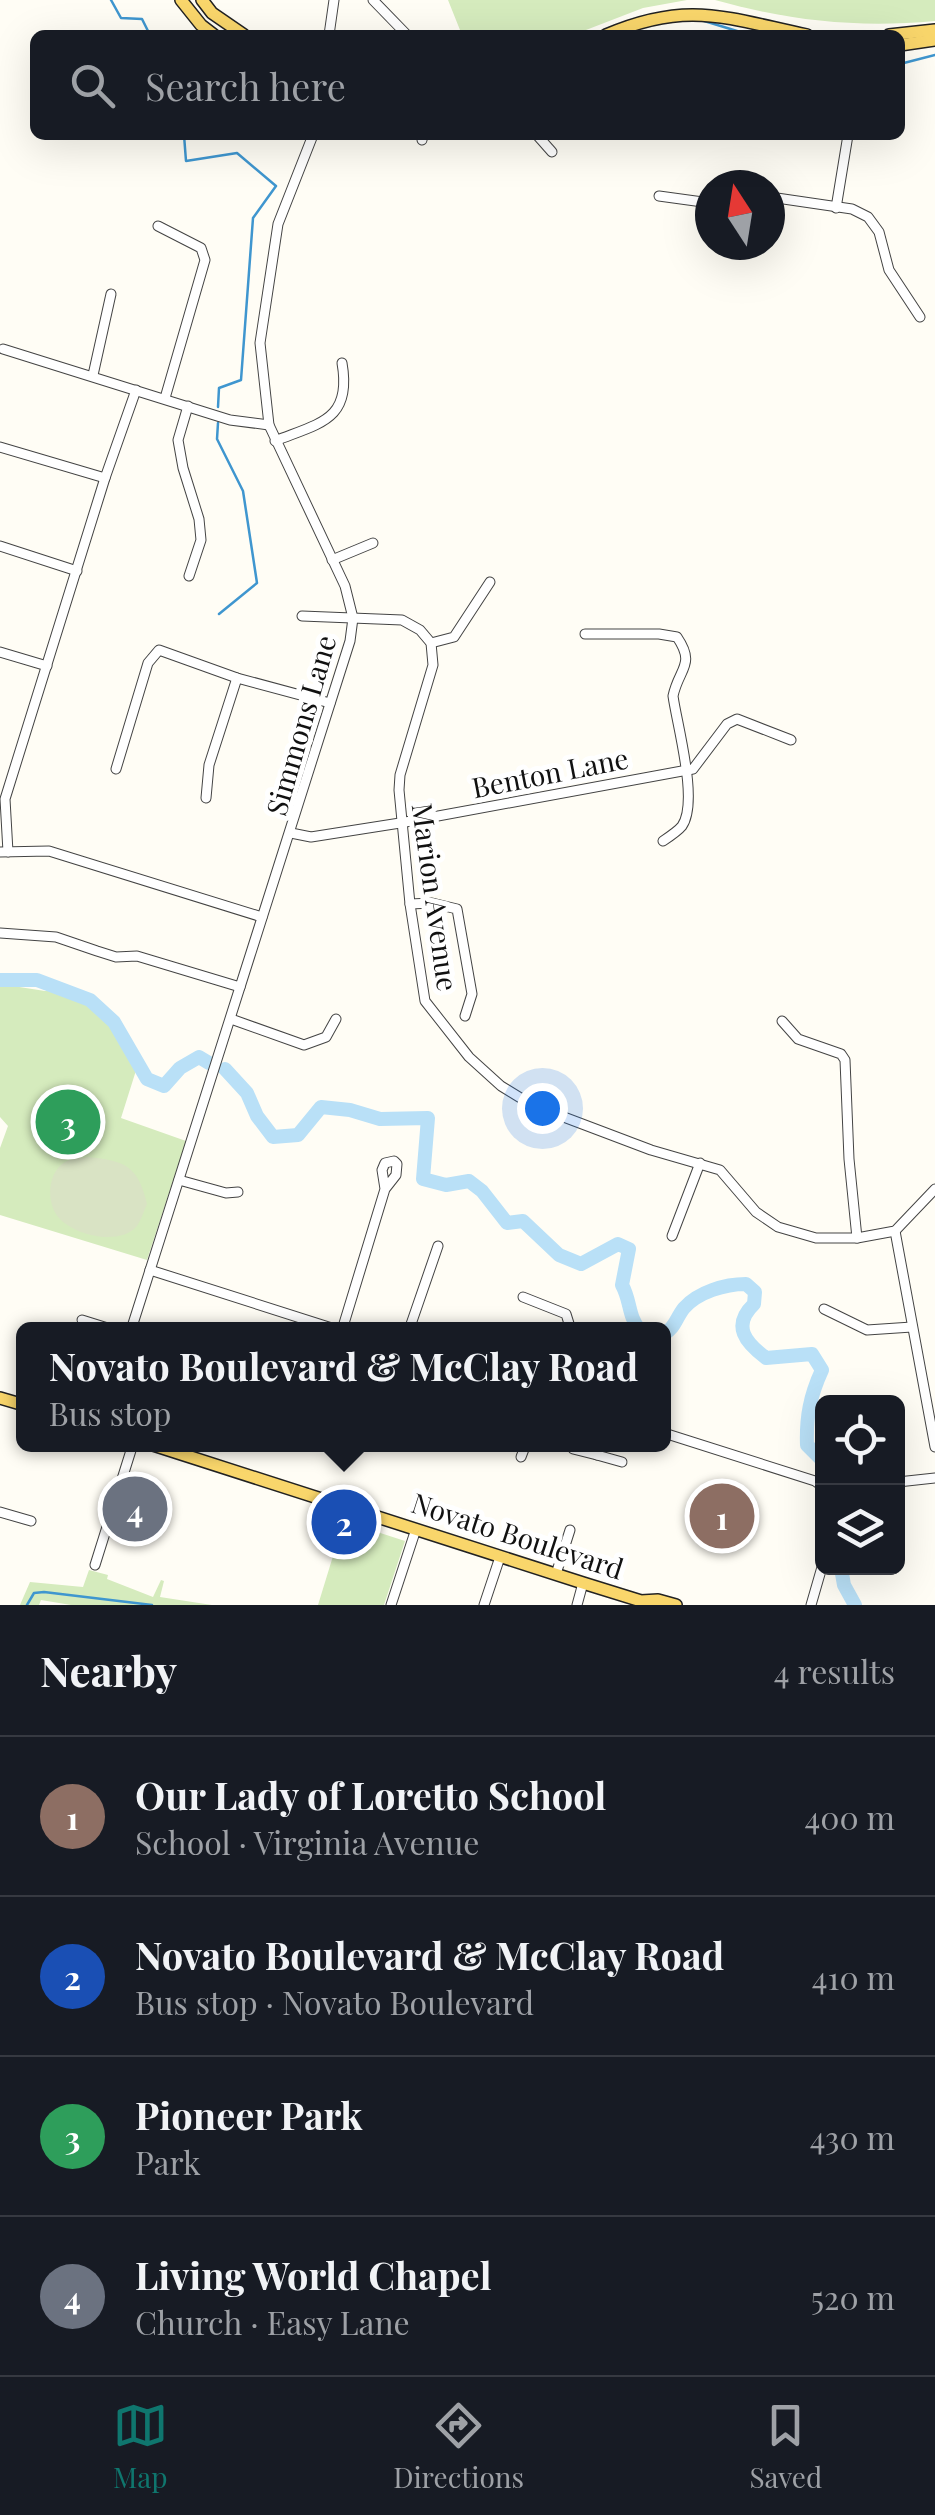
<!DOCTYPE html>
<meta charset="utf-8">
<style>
:root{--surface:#171b24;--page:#20242c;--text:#f1f3f6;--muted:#9ea1a6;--line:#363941;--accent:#0f766e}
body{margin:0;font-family:"Playfair Display",serif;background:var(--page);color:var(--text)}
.controls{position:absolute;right:30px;bottom:30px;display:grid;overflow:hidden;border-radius:15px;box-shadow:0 10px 40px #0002}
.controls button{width:90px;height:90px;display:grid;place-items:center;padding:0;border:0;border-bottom:2px solid var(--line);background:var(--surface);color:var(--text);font:50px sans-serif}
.compass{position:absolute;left:695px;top:170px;width:90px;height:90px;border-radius:50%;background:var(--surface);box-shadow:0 10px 40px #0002;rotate:348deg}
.you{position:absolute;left:542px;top:1108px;width:35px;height:35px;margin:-25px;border:8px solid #fff;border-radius:50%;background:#1a73e8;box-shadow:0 0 0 15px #1a73e833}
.badge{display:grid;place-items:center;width:65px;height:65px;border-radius:50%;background:var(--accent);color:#fff;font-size:32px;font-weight:700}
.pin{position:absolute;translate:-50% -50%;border:5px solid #fff;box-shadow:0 2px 10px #0006}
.popup{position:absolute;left:16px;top:1322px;width:655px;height:130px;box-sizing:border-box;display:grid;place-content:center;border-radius:15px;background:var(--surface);filter:drop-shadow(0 2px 8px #0005);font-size:32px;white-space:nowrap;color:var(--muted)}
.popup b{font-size:38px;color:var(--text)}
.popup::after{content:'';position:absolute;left:50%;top:100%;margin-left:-20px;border:20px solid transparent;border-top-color:var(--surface)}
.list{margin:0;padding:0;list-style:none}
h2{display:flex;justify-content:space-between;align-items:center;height:130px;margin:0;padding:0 40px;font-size:42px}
h2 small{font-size:32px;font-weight:400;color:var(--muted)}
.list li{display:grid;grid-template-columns:65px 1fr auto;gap:30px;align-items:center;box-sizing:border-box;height:160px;padding:0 40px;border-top:2px solid var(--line)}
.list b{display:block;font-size:38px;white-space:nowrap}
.list p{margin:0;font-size:32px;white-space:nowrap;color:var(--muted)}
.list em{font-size:32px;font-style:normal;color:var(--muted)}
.icon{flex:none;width:55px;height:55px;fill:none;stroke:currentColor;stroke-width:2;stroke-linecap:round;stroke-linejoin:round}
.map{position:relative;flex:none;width:935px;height:1605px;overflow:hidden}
.search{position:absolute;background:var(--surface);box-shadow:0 10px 40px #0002;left:30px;right:30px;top:30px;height:110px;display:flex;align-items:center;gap:25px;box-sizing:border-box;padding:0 35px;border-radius:15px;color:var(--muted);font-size:38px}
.sheet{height:770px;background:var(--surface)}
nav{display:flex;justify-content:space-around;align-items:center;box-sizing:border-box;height:140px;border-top:2px solid var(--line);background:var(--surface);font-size:28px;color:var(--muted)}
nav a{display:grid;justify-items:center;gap:5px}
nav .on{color:var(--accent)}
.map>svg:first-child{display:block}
</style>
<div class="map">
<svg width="935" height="1605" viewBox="0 0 935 1605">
<rect width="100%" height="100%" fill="#fffdf5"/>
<g fill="#d5ebbd">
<polygon points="448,0 687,0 643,8 573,35 462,35"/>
<path d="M 715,0 L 935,0 L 935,21 C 857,28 790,21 715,0 Z"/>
<polygon points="0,984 45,991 73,991 97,1005 113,1031 130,1041 139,1061 121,1118 186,1141 147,1260 0,1215 0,1148 8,1126 0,1117"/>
<polygon points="325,1515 405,1541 384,1605 318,1605 341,1530 323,1523"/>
<polygon points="89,1570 108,1575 107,1579 153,1597 161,1580 164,1581 160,1597 212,1605 71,1605 41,1600 39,1605 20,1605 30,1582 83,1587"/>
</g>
<path fill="#d9e3c4" d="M 88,1157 C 126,1161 138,1166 147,1204 C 144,1211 141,1220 137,1226 C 120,1246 75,1236 59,1218 C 46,1203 47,1173 65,1162 C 70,1159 81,1158 88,1157 Z"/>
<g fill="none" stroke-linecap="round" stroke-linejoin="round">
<g stroke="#3f96cf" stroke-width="2.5">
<polyline points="111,0 121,18 142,19 150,35"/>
<polyline points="701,20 750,35"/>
<polyline points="900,64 935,55"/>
<polyline points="184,135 186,161 237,153 276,186 253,218 241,380 219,388 218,407"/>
<polyline points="218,423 217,439 243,491 257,583 219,614"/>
<polyline points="27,1605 34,1593 44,1592 152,1605"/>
</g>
<g stroke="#b9e0f7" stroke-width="14">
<polyline points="0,980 37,980 90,1000 114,1022 147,1079 164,1086 180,1068 199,1057 209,1063"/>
<path d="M 225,1069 L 247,1093 L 257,1116 L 273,1137 L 298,1135 L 321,1107 L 350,1110 L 380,1119 L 428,1118 L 423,1179 L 446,1185 L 469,1181 L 482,1191 L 507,1223 L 523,1221 L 559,1255 L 581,1264 L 618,1244 L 629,1249 L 622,1285 C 631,1301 628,1317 640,1330"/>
<path d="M 664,1334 C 675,1328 676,1318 684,1308 C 698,1292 725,1284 746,1284 L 755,1292 L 754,1304 C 731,1326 746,1343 766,1358 L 812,1354 L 822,1370 C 810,1396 806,1417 807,1445 L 822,1460"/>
<polyline points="841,1568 844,1585 855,1605"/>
</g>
<defs>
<g id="minor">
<polyline points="373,0 407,35"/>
<polyline points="329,35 334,0"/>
<polyline points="537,135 552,152"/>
<polyline points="422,140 423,135"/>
<polyline points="659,196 710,203"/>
<polyline points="770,197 852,209 868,217 879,232 889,270 920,317"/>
<polyline points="836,208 848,135"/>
<polyline points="158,226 201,248 205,260 165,398"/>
<polyline points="3,349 230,420 269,425"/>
<polyline points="93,375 111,294"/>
<polyline points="188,406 178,440 183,468 199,519 201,540 189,576"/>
<path d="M 275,441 C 320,423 352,420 342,363"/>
<polyline points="0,447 105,478"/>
<polyline points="0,546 77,571"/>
<polyline points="332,560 373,543"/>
<polyline points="302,616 402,620 420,630 431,643 433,665 400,775 399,790 410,904 425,1001 469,1057 501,1086 532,1105 651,1150 720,1170 756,1212 778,1227 816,1238 857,1238 895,1231 935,1189"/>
<path d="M 585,634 L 659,634 L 677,637 C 696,665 679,668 673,696 C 677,725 699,802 682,826 C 678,831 669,837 663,841"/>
<polyline points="431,643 454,637 490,582"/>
<polyline points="0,652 47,666"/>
<polyline points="116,769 148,663 159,650 237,678 330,703"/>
<polyline points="206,798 209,765 237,678"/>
<polyline points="291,833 311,837 400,823 693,769 727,724 737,719 791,740"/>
<polyline points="0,852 49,851 262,917"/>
<polyline points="8,852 5,799 105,478 136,390"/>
<polyline points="410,904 432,903 457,909 472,994 465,1016"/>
<polyline points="0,933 56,937 97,951 116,957 137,956 240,987"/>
<polyline points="231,1019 304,1045 326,1037 336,1019"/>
<polyline points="782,1021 798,1039 841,1054 845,1060 849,1159 857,1238"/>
<polyline points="179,1180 226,1193 238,1192"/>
<polyline points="895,1231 935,1447"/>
<polyline points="672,1236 700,1163"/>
<polyline points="150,1270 338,1330"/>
<polyline points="523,1297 566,1314 571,1330"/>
<polyline points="824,1309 867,1330 912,1327"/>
<polyline points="82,1320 114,1330"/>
<polyline points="131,1330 350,641 353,618 345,586 269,425 260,343 278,224 313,135"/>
<polyline points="342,1330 385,1189 396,1175 397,1164 394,1161 385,1163 382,1170 385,1189"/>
<polyline points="409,1330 438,1246"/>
<polyline points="664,1433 815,1481 822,1486"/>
<polyline points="573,1449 597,1455 600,1444"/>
<polyline points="597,1455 622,1462"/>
<polyline points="521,1457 526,1444"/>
<polyline points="898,1482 935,1478"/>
<polyline points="0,1512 31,1521"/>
<polyline points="95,1565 133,1444"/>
<polyline points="556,1574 570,1530"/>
<polyline points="391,1605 416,1529"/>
<polyline points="484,1605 500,1557"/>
<polyline points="577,1605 583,1583"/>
<polyline points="811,1605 822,1567"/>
</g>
<g id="major">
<polyline points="181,0 201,25 214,35"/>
<polyline points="202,0 212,13 244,35"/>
<path d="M 606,35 C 688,0 725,18 807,35"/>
<polyline points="889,35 935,30"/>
<polyline points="900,45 935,40"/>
<polyline points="0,1398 24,1405"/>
<polyline points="150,1444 583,1583 641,1601 658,1600 676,1605"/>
</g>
</defs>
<use href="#minor" stroke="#444" stroke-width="11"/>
<use href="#major" stroke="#222" stroke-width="14"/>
<use href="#minor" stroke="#fff" stroke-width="9"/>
<use href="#major" stroke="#f9d66b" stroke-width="11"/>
</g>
<g text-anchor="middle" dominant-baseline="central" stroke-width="10" stroke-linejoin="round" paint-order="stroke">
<g font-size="28" fill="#111" stroke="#fff">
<text transform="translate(300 725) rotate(-74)">Simmons Lane</text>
<text transform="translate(550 772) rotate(-11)">Benton Lane</text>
<text transform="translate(436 897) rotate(82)">Marion Avenue</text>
<text transform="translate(518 1535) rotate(18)">Novato Boulevard</text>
</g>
</g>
</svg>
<div class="controls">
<button><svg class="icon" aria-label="locate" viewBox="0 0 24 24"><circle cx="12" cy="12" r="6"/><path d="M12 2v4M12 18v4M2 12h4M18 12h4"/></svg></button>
<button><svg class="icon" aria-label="layers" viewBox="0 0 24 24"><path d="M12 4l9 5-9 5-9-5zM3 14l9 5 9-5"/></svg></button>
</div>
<svg class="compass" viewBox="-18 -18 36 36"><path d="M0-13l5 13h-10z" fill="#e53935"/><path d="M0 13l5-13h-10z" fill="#9ea1a6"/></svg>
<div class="you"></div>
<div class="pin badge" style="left:722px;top:1516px;background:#8d6e63">1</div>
<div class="pin badge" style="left:344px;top:1522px;background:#1a4fb4">2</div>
<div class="popup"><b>Novato Boulevard &amp; McClay Road</b>Bus stop</div>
<div class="pin badge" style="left:68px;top:1122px;background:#2e9e5b">3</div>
<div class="pin badge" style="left:135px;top:1509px;background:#6b7280">4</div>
<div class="search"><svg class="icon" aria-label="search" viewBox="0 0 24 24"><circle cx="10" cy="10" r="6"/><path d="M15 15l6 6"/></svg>Search here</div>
</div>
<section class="sheet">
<h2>Nearby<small>4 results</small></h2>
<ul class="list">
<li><span class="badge" style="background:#8d6e63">1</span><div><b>Our Lady of Loretto School</b><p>School · Virginia Avenue</p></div><em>400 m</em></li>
<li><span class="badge" style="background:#1a4fb4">2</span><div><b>Novato Boulevard &amp; McClay Road</b><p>Bus stop · Novato Boulevard</p></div><em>410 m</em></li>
<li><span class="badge" style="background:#2e9e5b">3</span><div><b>Pioneer Park</b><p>Park</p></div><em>430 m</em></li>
<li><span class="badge" style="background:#6b7280">4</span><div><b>Living World Chapel</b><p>Church · Easy Lane</p></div><em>520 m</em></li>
</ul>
</section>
<nav>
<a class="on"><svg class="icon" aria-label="map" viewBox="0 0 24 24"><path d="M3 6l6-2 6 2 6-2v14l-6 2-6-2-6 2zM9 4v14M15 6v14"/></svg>Map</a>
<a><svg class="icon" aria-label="directions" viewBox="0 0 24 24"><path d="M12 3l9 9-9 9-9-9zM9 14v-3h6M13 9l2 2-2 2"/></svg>Directions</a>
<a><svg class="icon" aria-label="saved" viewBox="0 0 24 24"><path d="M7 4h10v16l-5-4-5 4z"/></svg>Saved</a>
</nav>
